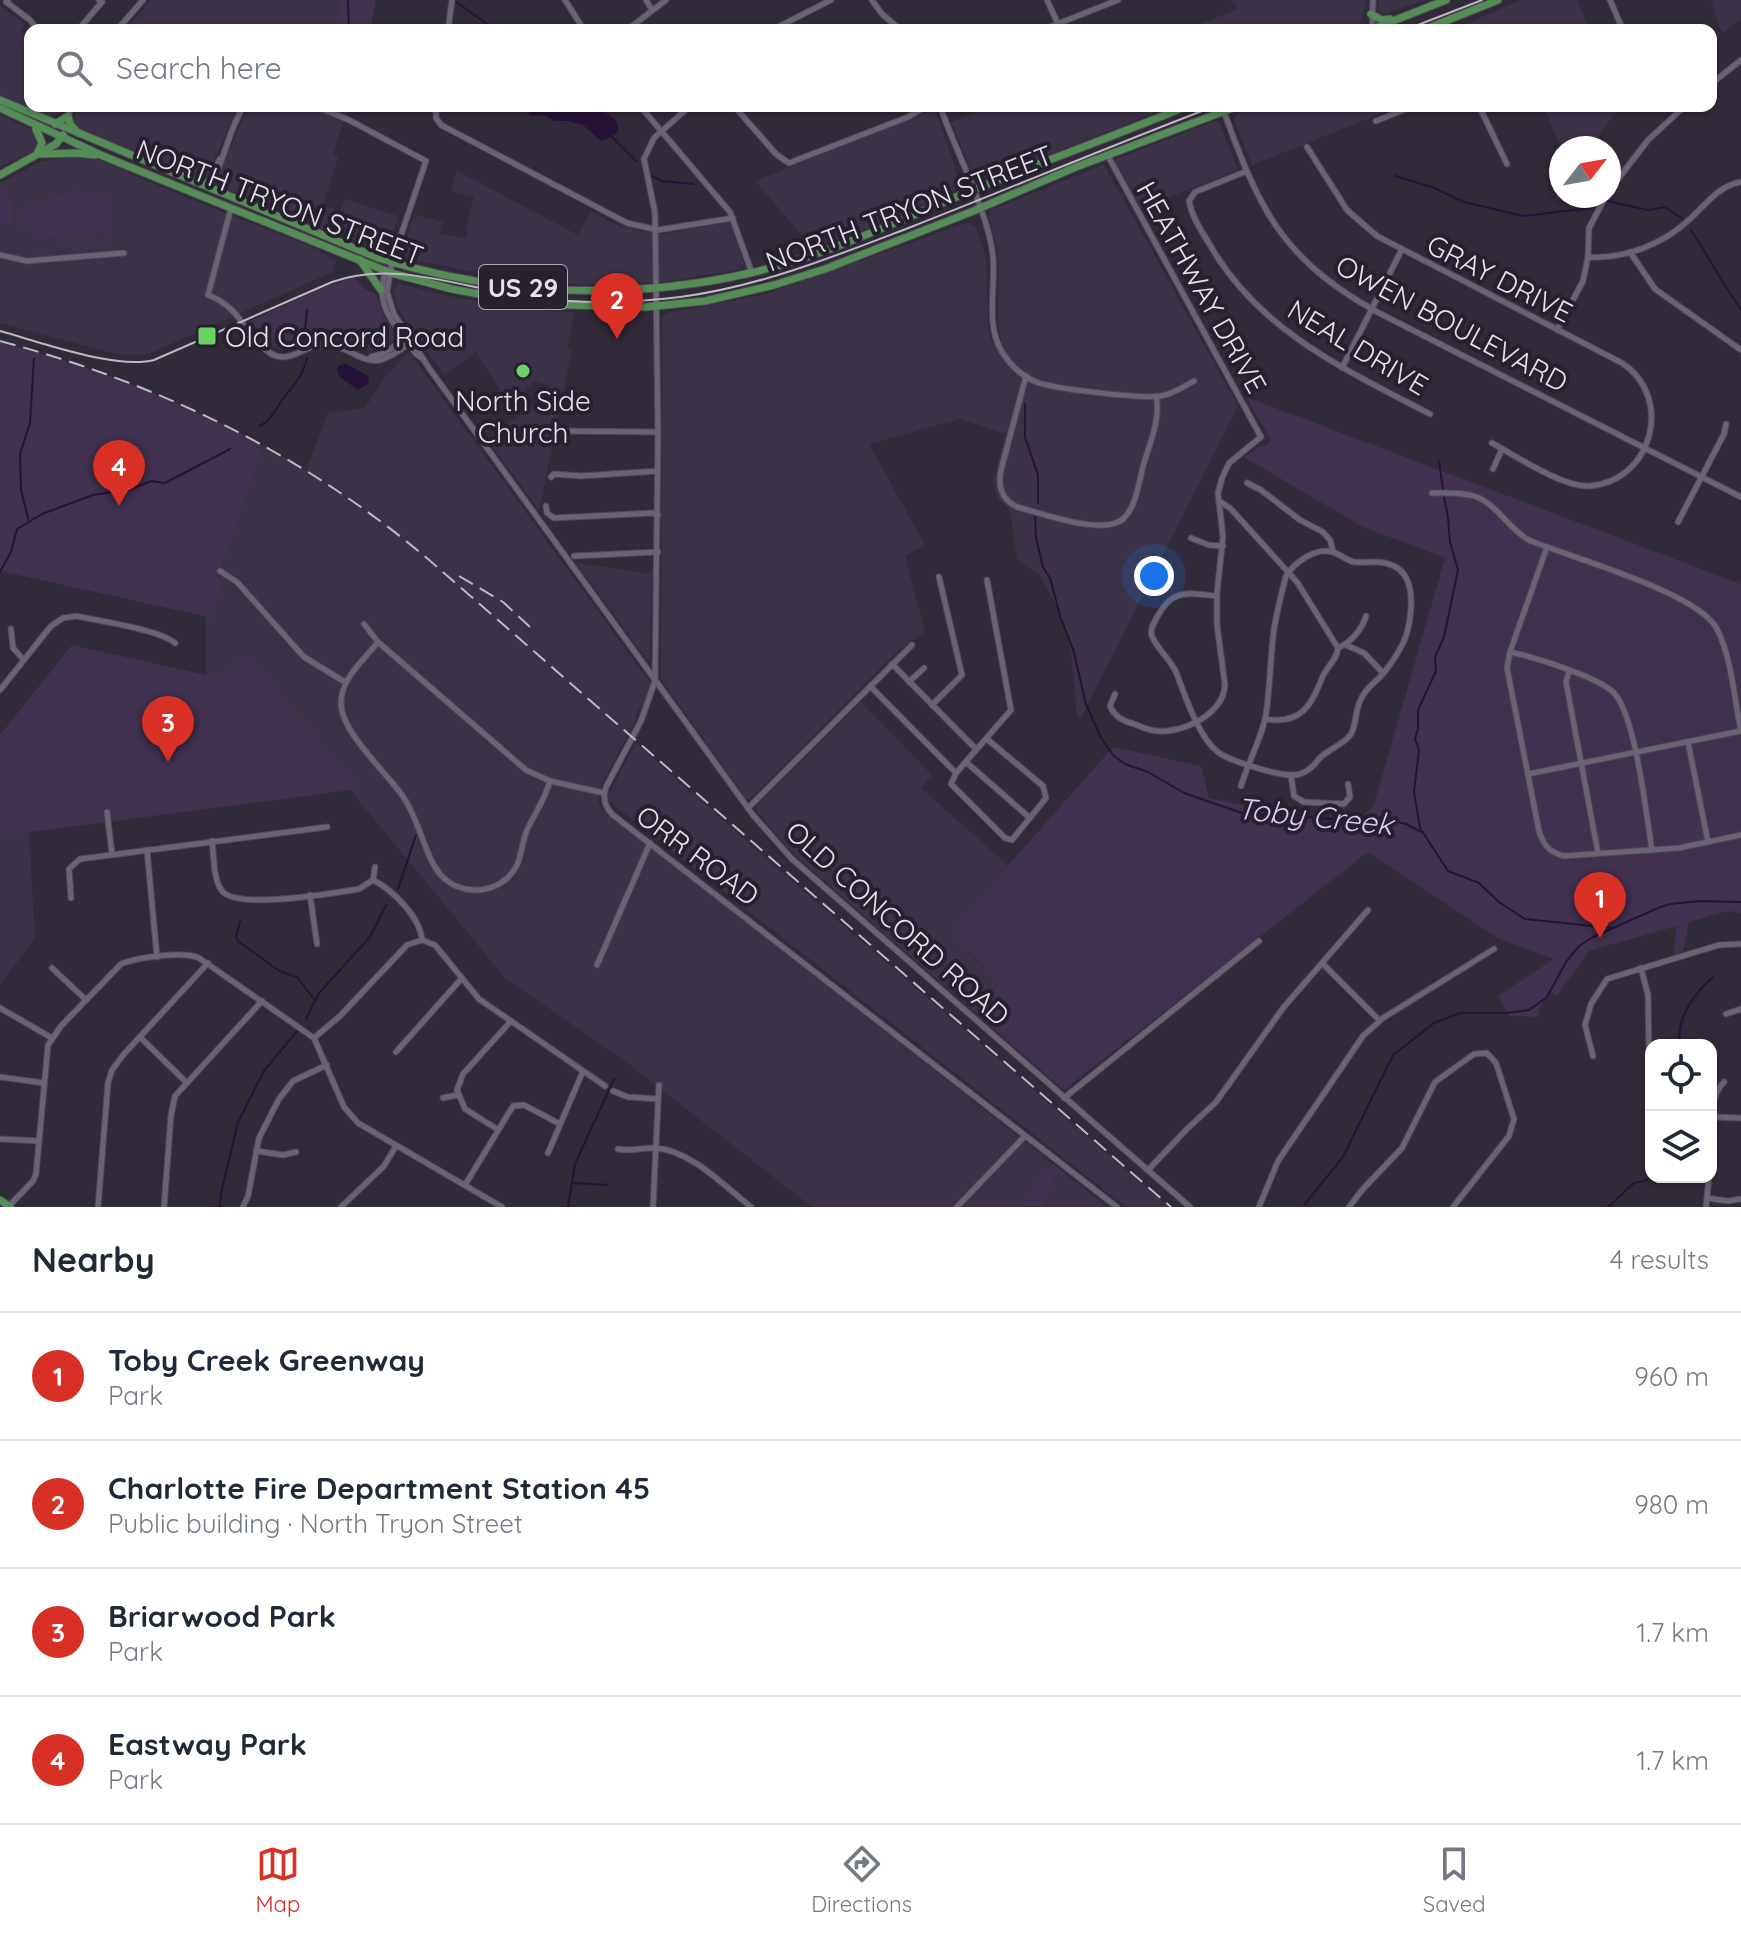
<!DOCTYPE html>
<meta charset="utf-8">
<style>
:root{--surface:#fff;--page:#f2f2f3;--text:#1f2937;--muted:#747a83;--line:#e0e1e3;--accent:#d93025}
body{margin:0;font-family:Quicksand,sans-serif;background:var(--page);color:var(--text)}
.controls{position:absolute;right:24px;bottom:24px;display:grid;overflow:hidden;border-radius:16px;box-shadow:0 2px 6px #0004}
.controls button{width:72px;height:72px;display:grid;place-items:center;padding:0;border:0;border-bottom:2px solid var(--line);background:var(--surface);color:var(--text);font:40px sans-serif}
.compass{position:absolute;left:1549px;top:136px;width:72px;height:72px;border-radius:50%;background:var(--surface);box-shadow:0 2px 6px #0004;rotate:59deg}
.you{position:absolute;left:1154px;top:576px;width:28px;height:28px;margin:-20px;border:6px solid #fff;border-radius:50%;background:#1a73e8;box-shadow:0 0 0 12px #1a73e833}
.badge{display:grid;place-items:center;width:52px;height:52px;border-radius:50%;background:var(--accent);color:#fff;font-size:26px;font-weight:700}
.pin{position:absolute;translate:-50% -66px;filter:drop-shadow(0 2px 4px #0008)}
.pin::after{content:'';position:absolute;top:42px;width:28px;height:24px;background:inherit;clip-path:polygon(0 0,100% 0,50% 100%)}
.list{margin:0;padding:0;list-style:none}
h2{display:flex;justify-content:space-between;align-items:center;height:104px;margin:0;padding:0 32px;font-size:34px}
h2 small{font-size:26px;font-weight:400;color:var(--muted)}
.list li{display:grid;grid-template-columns:52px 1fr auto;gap:24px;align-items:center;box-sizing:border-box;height:128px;padding:0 32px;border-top:2px solid var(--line)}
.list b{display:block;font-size:30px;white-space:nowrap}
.list p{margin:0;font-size:26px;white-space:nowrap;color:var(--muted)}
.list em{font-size:26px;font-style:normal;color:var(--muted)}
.icon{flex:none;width:44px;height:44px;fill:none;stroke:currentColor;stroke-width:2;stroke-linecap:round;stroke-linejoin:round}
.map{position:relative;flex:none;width:1741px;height:1207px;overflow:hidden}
.search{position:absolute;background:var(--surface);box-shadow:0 2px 6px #0004;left:24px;right:24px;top:24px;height:88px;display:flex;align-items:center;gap:20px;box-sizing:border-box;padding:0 28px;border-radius:16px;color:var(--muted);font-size:30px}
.sheet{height:616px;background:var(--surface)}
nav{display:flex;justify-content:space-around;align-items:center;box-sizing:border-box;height:112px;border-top:2px solid var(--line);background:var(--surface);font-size:22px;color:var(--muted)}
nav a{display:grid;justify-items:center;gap:4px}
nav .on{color:var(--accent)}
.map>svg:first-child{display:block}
</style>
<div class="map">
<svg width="1741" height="1207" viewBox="0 0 1741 1207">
<rect width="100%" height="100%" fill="#312a39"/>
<g fill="#3c3247">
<polygon points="151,0 341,0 336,25 333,30 125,30"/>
<polygon points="1231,0 1366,0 1359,28 1354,30 1185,30 1238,9"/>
<polygon points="1379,0 1425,0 1382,15 1379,12"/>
<polygon points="1521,0 1577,0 1590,30 1452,30"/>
<polygon points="1711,0 1741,0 1741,18 1722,33"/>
<polygon points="0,6 25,24 20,32 30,39 30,106 63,106 60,114 51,116 39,113 0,95"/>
<polygon points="77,106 238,106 206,178 202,181 76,129 74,118"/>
<polygon points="251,106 348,106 333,155 338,157 323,206 340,211 344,199 398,216 386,254 220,187 217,180 240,125"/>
<polygon points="993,106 1172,106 980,182 975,179 951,122"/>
<polygon points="1253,106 1400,106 1252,165 1234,120 1238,112"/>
<polygon points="1543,106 1621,106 1589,148 1561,148"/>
<polygon points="935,109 960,183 956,191 857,233 814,249 755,181"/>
<polygon points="0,115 36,132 37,149 0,167"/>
<polygon points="1212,122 1219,122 1238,170 1141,208 1114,160"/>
<polygon points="69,156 99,160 199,203 313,247 336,261 333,272 146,355 120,355 0,323 0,183 40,162"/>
<polygon points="1104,165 1238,406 1081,718 1077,716 1070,642 1055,603 1039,575 1017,559 1010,510 1000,501 995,492 994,479 1005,434 960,419 869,444 925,545 905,556 925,632 899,650 750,799 746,799 661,679 662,318 667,313 763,295 966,223 975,226 986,256 988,327 991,342 1002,341 998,324 998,250 988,216 991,210"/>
<polygon points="457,171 578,235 591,211 614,224 643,232 662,234 730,222 744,264 741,269 663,282 582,285 501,277 401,257 414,214 443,222 440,233 466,239 468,232 465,231 474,197 451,191"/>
<polygon points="398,283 438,294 513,308 574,313 567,349 572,350 539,510 487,439 536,404 549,385 535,381 516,398 512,392 505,397 476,352 444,375 398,309 393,291"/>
<polygon points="409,352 652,685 642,708 640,707 635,716 637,718 602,784 598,801 601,808 1052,1163 1018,1207 812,1207 621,1058 506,979 350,790 358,789 247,656 221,678 206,675 206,616 258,442 306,471 328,413 365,408 385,377"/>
<polygon points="576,563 652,574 650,659 646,659"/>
<polygon points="861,702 932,775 921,788 1008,865 950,931 972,953 971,956 1002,981 974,1012 796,856 754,809"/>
<polygon points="636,743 785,875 1169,1207 1126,1207 606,799"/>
<polygon points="29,832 35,938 0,985 0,836"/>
<polygon points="1061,1170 1107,1207 1044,1207 1054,1179"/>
</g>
<g fill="#403150">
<polygon points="341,0 376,0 370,30 333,30 336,25"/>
<polygon points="0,189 11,202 11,225 0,223"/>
<polygon points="74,191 87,192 111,200 110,234 108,231 36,238 34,241 32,232 22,228 23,207"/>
<polygon points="107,238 111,238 112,246 33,253 32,250 106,244"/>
<path d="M 354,277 L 365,289 L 377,295 L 383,315 L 397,336 C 372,368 352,336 323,337 C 308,338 296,349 281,350 C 267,345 260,331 250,321 L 322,288 Z"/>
<path d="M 0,342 C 95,367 171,397 258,442 L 256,447 L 262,449 L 217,578 L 221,580 L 213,618 L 0,571 Z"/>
<polygon points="1246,397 1741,584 1741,913 1728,911 1689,922 1683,952 1673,955 1677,926 1589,951 1557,996 1550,993 1541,1004 1538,1017 1509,1016 1498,996 1554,959 1499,939 1368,852 1064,1090 974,1012 1001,981 971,955 972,953 950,931 1113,747 1201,766 1209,798 1328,823 1363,816 1374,805 1445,558 1361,526 1244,457 1259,446 1264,447 1271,440"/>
<polygon points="72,645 220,678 247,655 359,789 0,836 0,735"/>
<polygon points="1052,1163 1061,1170 1054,1179 1044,1207 1018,1207"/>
</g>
<g fill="#27123a">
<polygon points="524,106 598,106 616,121 619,128 616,134 601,141 583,125 567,121 554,121 545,115 531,116"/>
<polygon points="345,363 368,376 369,383 358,390 340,377 337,371 338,366"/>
</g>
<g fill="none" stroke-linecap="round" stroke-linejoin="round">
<g stroke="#27123a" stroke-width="2">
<polyline points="348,0 349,30"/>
<polyline points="455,1 495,30"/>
<polyline points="612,137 636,161"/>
<polyline points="652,176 662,181 693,184"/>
<polyline points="1395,176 1432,187 1464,202 1523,216 1591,208 1598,199"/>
<polyline points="1607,201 1648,210 1665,207 1683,219"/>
<path d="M 1691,230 C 1708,256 1723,284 1741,310"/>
<polyline points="304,340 307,310"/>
<polyline points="1025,404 1025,437 1038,475 1038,503"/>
<path d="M 260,426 C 273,418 276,408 285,396 C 296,383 303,375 307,358"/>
<polyline points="1439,461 1443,490"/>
<polyline points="1444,497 1448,517 1450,542 1458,570 1444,637 1435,657 1436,671 1418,710 1418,729 1415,739 1419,750 1414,792 1420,828 1448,871 1479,883 1499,902 1525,919 1612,928"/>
<polyline points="1035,516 1036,538 1043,567 1050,578 1061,619 1073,649 1086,704 1101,738 1113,755 1125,764 1148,772 1184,793 1245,814 1314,817 1354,822 1367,818 1384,819 1406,824 1423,833"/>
<polyline points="29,522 21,490 20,454 30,423 34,359"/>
<polyline points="0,572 11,552 17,529 42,514 93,495 131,489 151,481 165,483 230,449"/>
<polyline points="398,889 416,835"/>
<polyline points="240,921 236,938 239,942 278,970 298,978 314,999"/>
<polyline points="306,1019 319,993 370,937 386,905"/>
<path d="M 1680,1045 C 1676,1018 1693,995 1713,977"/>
<polyline points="573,1183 608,1185"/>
<polyline points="1305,1204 1343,1157 1393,1055 1434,1023 1460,1013 1506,1013 1529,1010 1547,997 1566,962 1579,946 1593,937 1658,908 1670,904 1700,901 1741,902"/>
<polyline points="220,1207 221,1193 238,1122 264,1071 298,1030"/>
<polyline points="568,1207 575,1164 614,1079"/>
<polyline points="1608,1207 1634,1183 1659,1177"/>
</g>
<defs>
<g id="minor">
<polyline points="8,0 6,2 30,20 38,30"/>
<polyline points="565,0 584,30"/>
<polyline points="646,0 652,10"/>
<polyline points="872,0 882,14 901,30"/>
<polyline points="1047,0 1058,24"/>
<polyline points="1610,0 1623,30"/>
<polyline points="1372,29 1373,0"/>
<polyline points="78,30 102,2 99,0"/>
<polyline points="117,30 143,0"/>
<polyline points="448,30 452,0"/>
<polyline points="627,30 666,0"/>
<polyline points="772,30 831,0"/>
<polyline points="1042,30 1118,0"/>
<polyline points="1711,84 1741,60"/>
<polyline points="315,106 349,120 426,161 392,262 387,292 394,314 429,368 753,815 792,859 1190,1207"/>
<polyline points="436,106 436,118 441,125 627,223 658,230 733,218"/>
<polyline points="640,106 730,212 752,273"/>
<path d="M 690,106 L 654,138 L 644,159 L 655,213 L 658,432 L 655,681 L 641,721 L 606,787 C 602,798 605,807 613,815 L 1117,1207"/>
<polyline points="734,106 776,154 789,163 908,117 927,106"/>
<path d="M 940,106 C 955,150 988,211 993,256 C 996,287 985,324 1002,352 C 1011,366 1024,378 1039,383 C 1058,389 1142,399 1161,396 C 1173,394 1183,387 1194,381"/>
<path d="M 1222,106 C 1258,207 1280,258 1377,312 L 1741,497"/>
<polyline points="1479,106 1507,164"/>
<polyline points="68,116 72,106"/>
<polyline points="1376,121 1413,106"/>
<path d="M 1307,147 L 1347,210 L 1377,236 L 1622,363 C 1675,398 1652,483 1588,486 C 1562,487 1516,456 1492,443"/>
<path d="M 1108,156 L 1261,437 L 1229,463 L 1222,478 L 1218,493 L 1223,537 L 1217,593 L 1217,625 L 1225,685 C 1223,714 1184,733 1158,731 C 1150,731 1142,727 1134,724 C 1123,721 1115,717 1110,706 L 1115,694"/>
<path d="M 1247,171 L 1195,192 L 1189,201 C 1192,217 1202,232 1210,245 C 1259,331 1346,370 1430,414"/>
<polyline points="201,185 209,180 220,159"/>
<path d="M 209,188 C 225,162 227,132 244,106"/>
<polyline points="1609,191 1648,140 1685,106"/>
<path d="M 231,208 L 208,295 C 243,308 244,337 270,353 C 289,365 304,346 322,344 C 343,342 360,364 380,360 C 392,357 403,348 413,341"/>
<polyline points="1630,252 1655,289 1741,350"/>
<polyline points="0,255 27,261 124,253"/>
<path d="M 1588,257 C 1626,259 1664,244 1691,218 C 1706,204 1720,185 1741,182"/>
<path d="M 387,270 C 371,303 397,328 416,354 L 423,359"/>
<polyline points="1557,330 1583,281 1588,257 1589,228 1606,196"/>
<polyline points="371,357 382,354 408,338"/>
<polyline points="1342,368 1401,251"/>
<path d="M 1026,376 L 1001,470 C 998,487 1001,499 1017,507 C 1042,513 1107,538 1125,517 C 1137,504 1139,480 1144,463 C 1150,443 1161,418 1156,396"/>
<polyline points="559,431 658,432"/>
<polyline points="1493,469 1502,449"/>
<polyline points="551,477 554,474 581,476 658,471"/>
<polyline points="1247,483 1261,490 1300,520 1323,532 1330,540 1333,551"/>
<path d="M 1432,493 C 1444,493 1458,492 1470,495 C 1494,499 1508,529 1529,540 C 1571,558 1698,592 1717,629 C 1732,659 1734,698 1741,731 L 1528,774"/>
<polyline points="1219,501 1231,509 1297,582 1338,648"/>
<polyline points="546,506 547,513 554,518 653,513 658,515"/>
<polyline points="1678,522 1724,434 1726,424"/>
<polyline points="1191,538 1209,545 1223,546"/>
<path d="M 1547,547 L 1510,652 L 1507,668 L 1539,831 C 1544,846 1549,852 1564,856 L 1679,848 L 1741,835"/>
<polyline points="574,556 658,552"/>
<polyline points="220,571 237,582 304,657 345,682"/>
<polyline points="987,580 1011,710 956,773 951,784 1005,838 1012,840 1046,798 1043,786 987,739"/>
<path d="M 1217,596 C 1186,593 1172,588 1156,619 C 1153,625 1150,630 1152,636 C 1157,649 1170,659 1176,672 C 1185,695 1198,737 1218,752 C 1229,761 1279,776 1293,775 C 1304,775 1312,768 1318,760 C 1327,749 1344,745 1351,734 C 1357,723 1355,709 1361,699 C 1365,689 1374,683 1381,676 C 1392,663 1404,646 1408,629 C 1413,605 1416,569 1385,563 C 1375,561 1364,563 1354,562 C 1346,560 1340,554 1332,552 C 1315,547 1294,563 1286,576 C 1281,596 1275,617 1273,638 C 1270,663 1270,689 1266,714 C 1262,738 1248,762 1241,786"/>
<polyline points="364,624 378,642 526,770 550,781 604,793"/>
<polyline points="11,629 13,648 24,660"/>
<path d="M 378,642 C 364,660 341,678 341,703 C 341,733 387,772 404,798 C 419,820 425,856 440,874 C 461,899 503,894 517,865 C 522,854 522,841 527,830 C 535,813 545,799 550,781"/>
<polyline points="1346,645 1364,653 1383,673"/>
<path d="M 1510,652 C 1533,657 1599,677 1614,693 C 1636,717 1646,814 1652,850"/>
<polyline points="892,664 976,749"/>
<polyline points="1569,672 1566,682 1598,853"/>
<polyline points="909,682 924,668"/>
<polyline points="870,686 956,773"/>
<path d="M 0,690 L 51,626 L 63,618 L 77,616 C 99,621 161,630 175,643"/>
<polyline points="932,705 962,675 939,577"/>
<path d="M 1265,719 C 1302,725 1311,705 1323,676 C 1328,665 1337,660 1338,648 C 1351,642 1362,630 1366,616"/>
<polyline points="1688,742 1708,842"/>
<polyline points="966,762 1030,818"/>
<polyline points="1291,775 1294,796 1304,802 1344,804 1350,797 1348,784"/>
<polyline points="748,808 912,645"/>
<polyline points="107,812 112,854"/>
<path d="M 212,841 C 214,855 213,880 222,891 C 237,910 334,893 359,889 L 373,880 L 375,867"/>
<polyline points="147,850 157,957"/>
<path d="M 373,880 C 393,890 420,917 422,940"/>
<polyline points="310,895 317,944"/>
<polyline points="71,898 69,869 80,859 327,827"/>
<polyline points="1323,964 1379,1020"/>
<polyline points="597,965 650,843"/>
<polyline points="52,968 86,1000"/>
<polyline points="1641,968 1648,995 1649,1051"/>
<polyline points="0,1008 52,1038"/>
<polyline points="1726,1014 1741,1009"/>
<polyline points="140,1037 187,1083"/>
<polyline points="314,1038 340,1016 407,945 422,940 435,945 479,999 605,1086"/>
<polyline points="396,1052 462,978"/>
<polyline points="1593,1056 1585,1025 1591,1004 1607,979 1719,945 1741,944"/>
<polyline points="0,1077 44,1083"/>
<polyline points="613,1091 628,1097 658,1099"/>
<polyline points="443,1098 457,1095"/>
<polyline points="1064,1098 1259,941"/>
<polyline points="1712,1117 1741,1118"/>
<polyline points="497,1129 465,1109 457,1090 463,1074 511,1021"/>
<polyline points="0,1139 39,1141"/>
<path d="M 618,1149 C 631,1152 643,1147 656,1148 C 692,1151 724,1186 751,1207"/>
<polyline points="256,1151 283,1155 296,1152"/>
<polyline points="548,1153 583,1071"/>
<path d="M 1711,1158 C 1713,1134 1706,1100 1724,1082"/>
<polyline points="1148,1170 1186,1130 1216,1102 1283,1008 1368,910"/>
<polyline points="465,1185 513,1106 524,1105 560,1124"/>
<polyline points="1707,1198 1728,1201 1741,1199"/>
<path d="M 9,1206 L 33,1181 L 36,1174 L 48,1045 L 61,1026 L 121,964 C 139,957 182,951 199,958 L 314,1038 L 344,1107 L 358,1123 L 502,1207"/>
<polyline points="98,1207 108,1083 112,1070 124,1054 208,963"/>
<polyline points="164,1207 171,1115 175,1096 262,1001"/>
<polyline points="243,1207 248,1196 259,1138 279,1099 293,1081 327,1065"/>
<polyline points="341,1207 384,1166 396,1146"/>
<polyline points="653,1207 659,1085"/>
<polyline points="957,1207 1025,1136"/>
<polyline points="1259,1207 1278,1161 1363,1036 1383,1018 1494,949"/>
<polyline points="1349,1207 1363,1189 1402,1148 1435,1082 1474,1054 1487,1053 1496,1063 1514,1119 1509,1136 1453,1207"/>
<polyline points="1706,1207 1709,1177"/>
</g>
<g id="major">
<polyline points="1371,14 1382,20 1390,19"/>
<polyline points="1370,30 1446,0"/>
<polyline points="1423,30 1498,0"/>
<path d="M 0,100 L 378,258 C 497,295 629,301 750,273 C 823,256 892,224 961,195 C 1036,164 1112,137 1187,106"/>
<polyline points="0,108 103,156 391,273 452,289 534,304 646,307 705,301 774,285 825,269 971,212 1076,167 1238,106"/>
<polyline points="55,124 68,116 70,124 78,133"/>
<polyline points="36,129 42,143 37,154"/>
<polyline points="41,154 77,153 96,155"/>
<polyline points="0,175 56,144 63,135"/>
<polyline points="360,260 381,290"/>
<polyline points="0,1200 10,1207"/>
</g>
</defs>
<use href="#minor" stroke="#4e4855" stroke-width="7"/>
<use href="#major" stroke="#4e4855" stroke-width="9"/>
<use href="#minor" stroke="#6a6374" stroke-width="5"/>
<use href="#major" stroke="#548d55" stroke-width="7"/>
<g stroke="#bdb8c3" stroke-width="2">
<polyline points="1405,30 1482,0"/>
<path d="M 0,331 C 40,342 117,370 154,360 L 332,282 C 397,258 469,291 535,298 C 583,304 632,303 680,297 C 762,286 835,256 911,227 C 1013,187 1113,145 1215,106"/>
</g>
<g stroke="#bdb8c3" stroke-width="2" stroke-dasharray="16 8" stroke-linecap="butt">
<path d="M 0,341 C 158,383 302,453 428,559 L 1171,1207"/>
<polyline points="459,576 503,602 530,627"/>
</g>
</g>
<g fill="#6ad364" stroke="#27202e" stroke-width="3">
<rect x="197" y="326" width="20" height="20" rx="4"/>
<circle cx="523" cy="371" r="8"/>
</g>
<g text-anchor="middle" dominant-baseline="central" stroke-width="8" stroke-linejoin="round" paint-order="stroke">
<rect fill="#27202e" stroke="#ada8b3" stroke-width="2" x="479" y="265" width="88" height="44" rx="6"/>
<g font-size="26" font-weight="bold" fill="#e6e2ec">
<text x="523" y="287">US 29</text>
</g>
<g font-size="28" fill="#e6e2ec" stroke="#27202e">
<text transform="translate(280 202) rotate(21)">NORTH TRYON STREET</text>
<text transform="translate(909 208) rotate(-21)">NORTH TRYON STREET</text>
<text transform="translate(1500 278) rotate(27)">GRAY DRIVE</text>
<text transform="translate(1202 287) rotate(61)">HEATHWAY DRIVE</text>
<text transform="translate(1452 323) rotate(28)">OWEN BOULEVARD</text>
<text transform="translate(1358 347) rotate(31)">NEAL DRIVE</text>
<text transform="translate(698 855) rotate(37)">ORR ROAD</text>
<text transform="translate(898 923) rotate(42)">OLD CONCORD ROAD</text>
</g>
<g font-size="28" fill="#e6e2ec" stroke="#27202e" text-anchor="start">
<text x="225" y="336">Old Concord Road</text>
<text x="523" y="400" text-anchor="middle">North Side<tspan x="523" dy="32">Church</tspan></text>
</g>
<g font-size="30" font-style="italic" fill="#decaf6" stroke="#27202e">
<text transform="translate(1315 816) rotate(6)">Toby Creek</text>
</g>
</g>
</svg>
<div class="controls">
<button><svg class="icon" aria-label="locate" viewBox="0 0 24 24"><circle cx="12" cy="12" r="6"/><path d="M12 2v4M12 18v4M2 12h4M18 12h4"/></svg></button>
<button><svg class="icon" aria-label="layers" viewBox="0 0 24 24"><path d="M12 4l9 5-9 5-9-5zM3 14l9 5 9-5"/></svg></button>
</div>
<svg class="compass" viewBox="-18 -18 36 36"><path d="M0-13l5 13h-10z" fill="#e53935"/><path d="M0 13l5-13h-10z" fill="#747a83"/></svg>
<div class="you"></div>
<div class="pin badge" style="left:1600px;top:938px">1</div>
<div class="pin badge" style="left:617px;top:339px">2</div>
<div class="pin badge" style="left:168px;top:762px">3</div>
<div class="pin badge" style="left:119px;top:506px">4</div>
<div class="search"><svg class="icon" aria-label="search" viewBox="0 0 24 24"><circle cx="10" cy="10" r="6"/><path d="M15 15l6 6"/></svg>Search here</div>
</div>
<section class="sheet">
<h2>Nearby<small>4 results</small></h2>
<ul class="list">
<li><span class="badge">1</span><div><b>Toby Creek Greenway</b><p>Park</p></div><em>960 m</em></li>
<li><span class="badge">2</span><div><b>Charlotte Fire Department Station 45</b><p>Public building · North Tryon Street</p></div><em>980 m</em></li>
<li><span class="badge">3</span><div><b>Briarwood Park</b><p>Park</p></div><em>1.7 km</em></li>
<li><span class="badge">4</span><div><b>Eastway Park</b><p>Park</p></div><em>1.7 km</em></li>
</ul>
</section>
<nav>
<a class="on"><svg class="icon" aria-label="map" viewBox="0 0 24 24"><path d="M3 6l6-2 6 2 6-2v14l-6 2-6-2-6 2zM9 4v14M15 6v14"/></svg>Map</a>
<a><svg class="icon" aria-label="directions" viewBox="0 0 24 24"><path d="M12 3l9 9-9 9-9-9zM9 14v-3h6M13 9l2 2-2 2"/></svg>Directions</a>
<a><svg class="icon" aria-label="saved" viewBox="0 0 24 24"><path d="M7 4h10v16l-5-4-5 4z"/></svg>Saved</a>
</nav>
